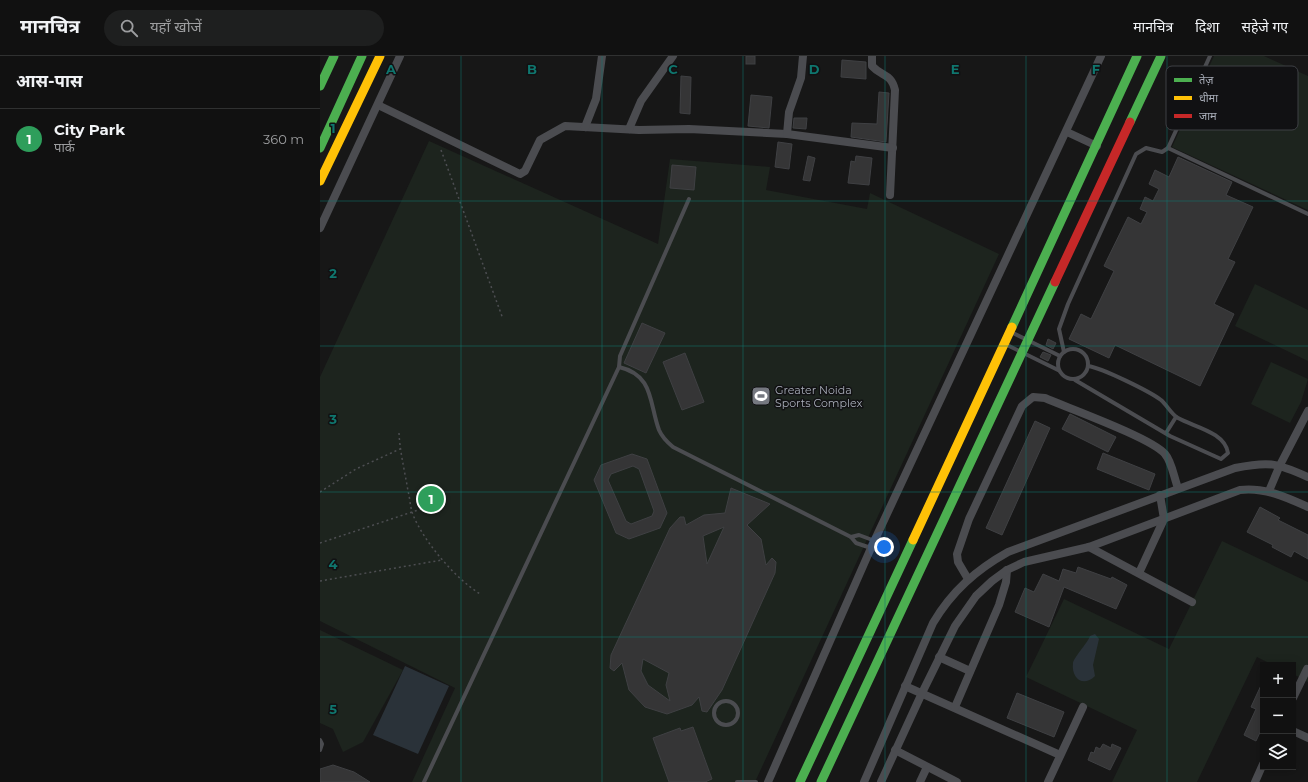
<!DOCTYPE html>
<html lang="hi">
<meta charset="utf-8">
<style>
:root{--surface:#111;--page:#1e1f1f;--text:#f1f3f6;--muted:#9c9d9f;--line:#303131;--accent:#757880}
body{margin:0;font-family:Montserrat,"Noto Sans Devanagari",sans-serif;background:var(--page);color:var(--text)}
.controls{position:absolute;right:12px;bottom:12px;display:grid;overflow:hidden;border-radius:0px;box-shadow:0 2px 10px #0003}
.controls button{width:36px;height:36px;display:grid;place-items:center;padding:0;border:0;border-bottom:1px solid var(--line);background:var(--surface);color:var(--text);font:20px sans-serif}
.you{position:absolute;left:564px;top:491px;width:14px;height:14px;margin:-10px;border:3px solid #fff;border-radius:50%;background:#1a73e8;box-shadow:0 0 0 6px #1a73e833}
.badge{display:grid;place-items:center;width:26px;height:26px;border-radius:50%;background:var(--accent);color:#fff;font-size:13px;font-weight:700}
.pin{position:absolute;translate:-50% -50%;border:2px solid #fff;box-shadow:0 1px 4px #0006}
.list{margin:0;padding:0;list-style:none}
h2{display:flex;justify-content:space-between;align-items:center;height:52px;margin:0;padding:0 16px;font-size:17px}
h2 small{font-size:13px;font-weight:400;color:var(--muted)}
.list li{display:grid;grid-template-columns:26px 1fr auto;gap:12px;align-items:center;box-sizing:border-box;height:60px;padding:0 16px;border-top:1px solid var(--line)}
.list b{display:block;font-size:15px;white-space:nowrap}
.list p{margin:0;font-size:13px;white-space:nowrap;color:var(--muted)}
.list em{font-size:13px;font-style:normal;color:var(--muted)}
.icon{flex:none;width:22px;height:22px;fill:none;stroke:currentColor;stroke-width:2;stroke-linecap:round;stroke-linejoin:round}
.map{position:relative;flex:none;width:988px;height:726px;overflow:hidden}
header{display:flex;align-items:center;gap:24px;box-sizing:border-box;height:56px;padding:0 20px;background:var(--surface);border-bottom:1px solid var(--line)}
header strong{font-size:19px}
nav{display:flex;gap:22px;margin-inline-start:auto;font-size:14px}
.search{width:280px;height:36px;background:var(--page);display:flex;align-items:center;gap:10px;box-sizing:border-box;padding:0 14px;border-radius:22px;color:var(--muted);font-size:15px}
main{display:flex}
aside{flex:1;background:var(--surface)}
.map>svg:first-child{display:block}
</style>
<header>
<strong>मानचित्र</strong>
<div class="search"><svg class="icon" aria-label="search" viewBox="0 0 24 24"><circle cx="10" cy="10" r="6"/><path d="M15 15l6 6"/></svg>यहाँ खोजें</div>
<nav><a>मानचित्र</a><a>दिशा</a><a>सहेजे गए</a></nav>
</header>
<main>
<aside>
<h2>आस-पास<small></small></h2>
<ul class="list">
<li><span class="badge" style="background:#2e9e5b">1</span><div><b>City Park</b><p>पार्क</p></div><em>360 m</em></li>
</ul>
</aside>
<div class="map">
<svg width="988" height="726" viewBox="0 0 988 726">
<rect width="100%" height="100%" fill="#171717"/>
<g fill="#1d241e">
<polygon points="894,0 944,0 988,20 988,154 852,91"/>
<polygon points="109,85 338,188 350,103 450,111 446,134 547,153 550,137 679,198 435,726 92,726 135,632 0,565 0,321"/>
<polygon points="935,228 988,254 988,305 915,270"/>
<polygon points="951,306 988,323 981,346 970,367 931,348"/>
<polygon points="902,485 988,526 988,626 973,618 973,609 953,609 937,601 877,726 792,726 817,674 706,621 744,543 849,593"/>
<polygon points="0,574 83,614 43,686 23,696 13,673 0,667"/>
</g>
<g fill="#2a3239">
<path d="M 775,578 L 779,583 L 773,609 L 775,620 C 763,632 751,622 753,607 C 754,601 767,588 770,580 Z"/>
<polygon points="85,610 129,630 98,698 53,679"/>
</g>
<g fill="#353536" stroke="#3f4043" fill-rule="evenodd">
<rect x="426" y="0" width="9" height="8"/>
<polygon points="522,4 546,6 546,23 521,21"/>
<polygon points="361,20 371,21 370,58 360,57"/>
<polygon points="559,36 569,37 566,86 531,81 532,67 557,68"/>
<polygon points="431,39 452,41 449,72 428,70"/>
<polygon points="474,62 487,62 486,73 473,72"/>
<polygon points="458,86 472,88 469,113 455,111"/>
<polygon points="488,100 495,102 490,125 483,124"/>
<polygon points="536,100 552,102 549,129 528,127 531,105 535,106"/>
<polygon points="858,101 912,126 906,139 933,151 908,203 915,206 894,248 914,258 880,330 795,289 789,302 749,283 761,258 771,263 794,215 784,210 808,161 821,168 827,156 820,153 825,141 833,145 839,133 829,128 835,114 849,121"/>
<polygon points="352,109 376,111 374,134 350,132"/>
<polygon points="322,267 345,277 326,317 304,307"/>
<polygon points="728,283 736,287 733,293 726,289"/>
<polygon points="723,296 731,299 728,305 720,301"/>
<polygon points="365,297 384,346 362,354 343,306"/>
<polygon points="750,358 796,381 788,396 742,373"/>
<polygon points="715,365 730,372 682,479 666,472"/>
<polygon points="783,397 835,418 829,434 777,413"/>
<path d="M 312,398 L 327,403 L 347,457 L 340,472 L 309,483 L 296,477 L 274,424 L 281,409 ZM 313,410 L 319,413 L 334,455 L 332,460 L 311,468 L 306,465 L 288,424 L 291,418 Z"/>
<path d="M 411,432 L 450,448 L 427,469 L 441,483 L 446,509 L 452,502 L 456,506 L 455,517 L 402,634 L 387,656 L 382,655 L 379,641 L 372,649 L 347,658 L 325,651 L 309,634 L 302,607 L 294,615 L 290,612 L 291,599 L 350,472 L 360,461 L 364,461 L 366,469 L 384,459 L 405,457 ZM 404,471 L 387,508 L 383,480 ZM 323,603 L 349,617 L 346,629 L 350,645 L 328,629 L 321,615 Z"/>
<polygon points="940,451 960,462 958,464 988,479 988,503 974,495 971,501 952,491 953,489 927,476"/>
<polygon points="758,511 791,523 792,521 807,529 796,553 744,531 729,571 695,556 705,532 714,536 723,518 739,525 743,513 756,517"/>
<polygon points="943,625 943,670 936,685 924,679 936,653 931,651"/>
<polygon points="697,637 744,656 734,681 687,662"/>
<polygon points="373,671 392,723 385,726 349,726 333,682 360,672 361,675"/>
<polygon points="783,688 791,692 792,688 801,692 790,714 768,704 771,696 774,697 776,691 780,693"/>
<polygon points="13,709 34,716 50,726 0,726 0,713"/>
</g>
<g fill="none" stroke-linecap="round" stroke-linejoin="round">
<g stroke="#4d4e52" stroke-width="1.5" stroke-dasharray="2 3" stroke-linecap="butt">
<polyline points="121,94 183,263"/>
<path d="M 79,377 C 80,397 85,416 88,435 C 90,442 90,451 93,459 C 105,487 134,521 160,538"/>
<polyline points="0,436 36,413 80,393"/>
<polyline points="0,487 107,451"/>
<polyline points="0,525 122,504"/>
</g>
<g stroke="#4b4c50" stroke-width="4">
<polyline points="848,92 988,158"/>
<polyline points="691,276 740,300"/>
<polyline points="685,288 738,314"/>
<circle cx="753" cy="308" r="15"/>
<polyline points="744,296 739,273 748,248 816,98 826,92 842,96 848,92 890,0"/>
<path d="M 299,311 C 334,319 329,347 339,374 C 342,381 347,386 353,391 L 531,481 L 536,487 L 551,492"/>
<path d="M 755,324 L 850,380 L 901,403 L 908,397 C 905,376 874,371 858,362 C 851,358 847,349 841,344 C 829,335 782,312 768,310"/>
<polyline points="846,377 856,361"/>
<polyline points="531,481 539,479 555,485"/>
<circle cx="406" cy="657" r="12"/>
<polyline points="0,684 2,688 0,694"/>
<polyline points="104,726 299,311 300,300 369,143"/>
<polyline points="417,726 436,726"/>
</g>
<g stroke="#4b4c50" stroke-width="8">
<path d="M 552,0 L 552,10 C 562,21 571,17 575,34 L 570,139"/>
<polyline points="58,49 200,118 205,115 220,84 245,70 319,74 369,73 467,78 573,92"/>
<polyline points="265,71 276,43 282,0"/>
<polyline points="309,73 321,45 353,0"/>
<polyline points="747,76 777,90"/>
<polyline points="467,78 469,56 481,22 483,0"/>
<polyline points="0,172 80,0"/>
<polyline points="949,435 960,409 988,355"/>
<polyline points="769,491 872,546"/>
<polyline points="819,517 844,463 840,439"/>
<path d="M 648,523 L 638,506 L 637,498 L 649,463 L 702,350 L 713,341 L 725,342 C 748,352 832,382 845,398 C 852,406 854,422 858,432"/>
<polyline points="619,601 650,615"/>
<polyline points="585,630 740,699"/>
<polyline points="973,642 987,613"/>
<polyline points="635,651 679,549 686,526 687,514"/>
<polyline points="973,675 988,682"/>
<polyline points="575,694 637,726"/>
<polyline points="448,726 551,492 781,0"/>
<path d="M 544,726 L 613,567 C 632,535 656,514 688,496 L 915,412 C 950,405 956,407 988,421"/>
<path d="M 561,726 L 602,637 L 635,570 L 656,540 L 672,525 L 687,514 L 704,506 L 769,491 L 920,434 C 944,431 966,441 988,451"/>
<polyline points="600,726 607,711"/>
<polyline points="728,726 763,651"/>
<polyline points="935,726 943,708"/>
</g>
<g stroke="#4caf50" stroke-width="9">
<polyline points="0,30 14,0"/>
<polyline points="810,66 841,0"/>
<polyline points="0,92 42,0"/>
<polyline points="692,271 817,0"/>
<polyline points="480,726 593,484"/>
<polyline points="501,726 735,226"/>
</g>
<g stroke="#ffc107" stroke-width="9">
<polyline points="0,125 60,0"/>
<polyline points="593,484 692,271"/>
</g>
<polyline stroke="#c62828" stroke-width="9" points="735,226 810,66"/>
</g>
<path fill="none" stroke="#0f766e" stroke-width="1" stroke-opacity="0.55" d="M 141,0 L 141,726M 282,0 L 282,726M 423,0 L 423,726M 565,0 L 565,726M 706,0 L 706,726M 847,0 L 847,726M 0,145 L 988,145M 0,290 L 988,290M 0,436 L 988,436M 0,581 L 988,581"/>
<defs>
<symbol id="stadium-square" viewBox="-11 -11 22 22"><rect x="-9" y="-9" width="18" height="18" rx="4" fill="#757880" stroke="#111113"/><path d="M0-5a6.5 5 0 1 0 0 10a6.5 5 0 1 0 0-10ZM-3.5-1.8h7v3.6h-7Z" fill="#fff"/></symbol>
</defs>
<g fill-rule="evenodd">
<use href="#stadium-square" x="430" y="329" width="22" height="22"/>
</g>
<g text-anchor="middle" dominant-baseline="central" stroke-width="3" stroke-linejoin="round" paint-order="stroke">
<g font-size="11" fill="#a8adb8" stroke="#111113" text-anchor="start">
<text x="455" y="334">Greater Noida<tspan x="455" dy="13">Sports Complex</tspan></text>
</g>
</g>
<rect x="846" y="10" width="132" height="64" rx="6" fill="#111113" stroke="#3e4045" stroke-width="1"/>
<rect x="854" y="22" width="18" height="4" fill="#4caf50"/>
<rect x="854" y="40" width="18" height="4" fill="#ffc107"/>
<rect x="854" y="58" width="18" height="4" fill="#c62828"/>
<g font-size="11" fill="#a8adb8">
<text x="879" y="28">तेज़</text>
<text x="879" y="46">धीमा</text>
<text x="879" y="64">जाम</text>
</g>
<g font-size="13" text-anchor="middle" font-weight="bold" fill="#0f766e" stroke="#111113" stroke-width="3" stroke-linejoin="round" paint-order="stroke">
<text x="71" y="18">A</text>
<text x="212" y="18">B</text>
<text x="353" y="18">C</text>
<text x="494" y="18">D</text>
<text x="635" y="18">E</text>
<text x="776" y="18">F</text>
<text x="13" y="77">1</text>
<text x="13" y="222">2</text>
<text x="13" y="368">3</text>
<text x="13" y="513">4</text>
<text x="13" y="658">5</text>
</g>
</svg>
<div class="controls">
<button>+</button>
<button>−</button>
<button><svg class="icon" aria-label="layers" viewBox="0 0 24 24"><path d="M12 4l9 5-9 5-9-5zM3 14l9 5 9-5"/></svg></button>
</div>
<div class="you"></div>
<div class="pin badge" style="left:111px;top:443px;background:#2e9e5b">1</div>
</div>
</main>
